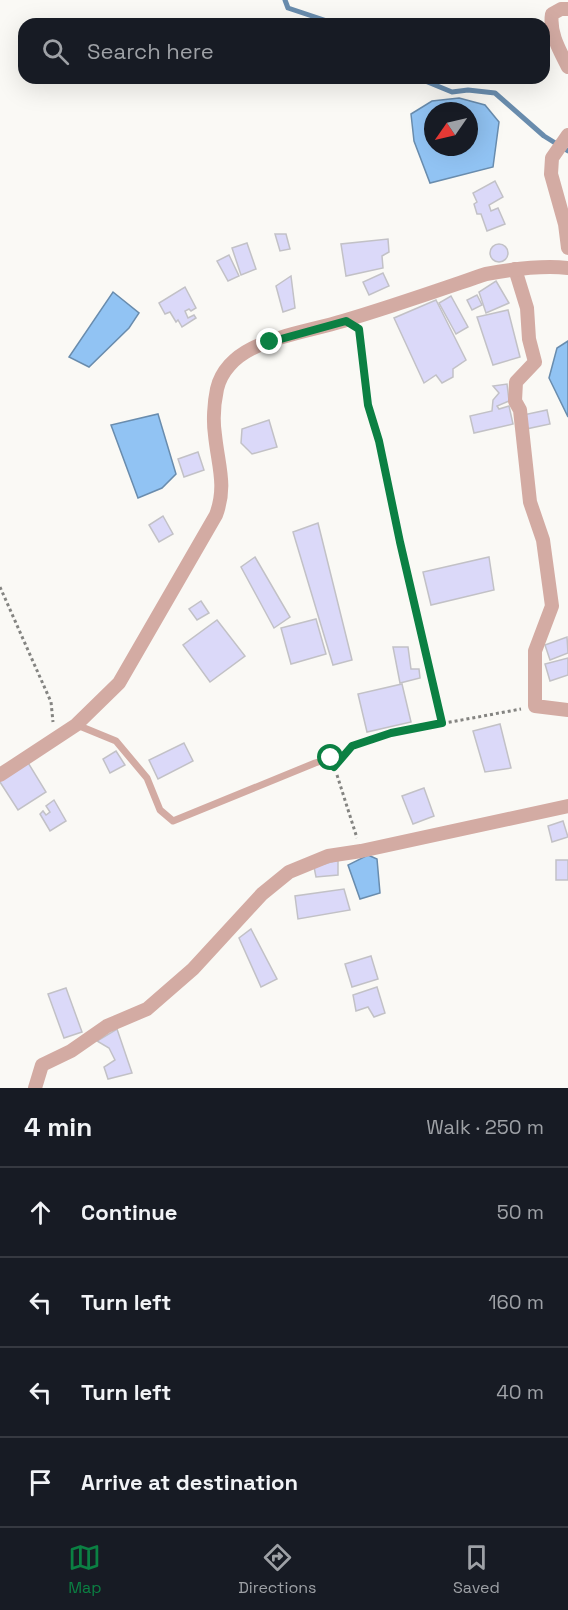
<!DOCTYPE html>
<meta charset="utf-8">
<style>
:root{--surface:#171b24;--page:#242831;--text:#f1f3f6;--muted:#9ea1a6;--line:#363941;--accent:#0b8043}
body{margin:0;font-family:"Space Grotesk",sans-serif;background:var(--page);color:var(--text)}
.compass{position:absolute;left:424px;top:102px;width:54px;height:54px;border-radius:50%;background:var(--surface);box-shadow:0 6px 24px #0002;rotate:236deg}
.stop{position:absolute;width:18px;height:18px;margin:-14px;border:4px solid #0b8043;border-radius:50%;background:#fff}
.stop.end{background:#0b8043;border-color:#fff;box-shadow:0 2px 6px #0008}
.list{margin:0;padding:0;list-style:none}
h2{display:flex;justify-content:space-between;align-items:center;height:78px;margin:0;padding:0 24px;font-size:26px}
h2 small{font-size:20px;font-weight:400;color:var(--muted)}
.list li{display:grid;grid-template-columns:39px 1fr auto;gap:18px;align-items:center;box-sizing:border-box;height:90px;padding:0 24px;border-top:2px solid var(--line)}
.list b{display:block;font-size:22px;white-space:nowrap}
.list em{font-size:20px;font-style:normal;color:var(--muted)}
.icon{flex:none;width:33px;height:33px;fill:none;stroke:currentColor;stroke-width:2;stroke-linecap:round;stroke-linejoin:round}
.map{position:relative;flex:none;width:568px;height:1088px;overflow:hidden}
.search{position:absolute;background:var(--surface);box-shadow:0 6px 24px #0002;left:18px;right:18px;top:18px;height:66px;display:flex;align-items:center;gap:15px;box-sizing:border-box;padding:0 21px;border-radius:18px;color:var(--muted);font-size:22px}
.sheet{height:438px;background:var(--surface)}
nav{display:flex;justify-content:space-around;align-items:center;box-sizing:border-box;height:84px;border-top:2px solid var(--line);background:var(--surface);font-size:16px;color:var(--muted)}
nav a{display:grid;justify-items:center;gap:3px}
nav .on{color:var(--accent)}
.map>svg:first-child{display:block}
</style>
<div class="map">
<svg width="568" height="1088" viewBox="0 0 568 1088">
<rect width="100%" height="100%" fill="#faf9f5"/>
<g fill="#91c3f3" stroke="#698cad" stroke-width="1.5" fill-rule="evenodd">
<path d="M 459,98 L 485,105 L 499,122 L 493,167 L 430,183 L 414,141 L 411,114 L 432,101 ZM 433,111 L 469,111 L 469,147 L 433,147 Z"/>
<polygon points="113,292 139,313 129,328 89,367 69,357"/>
<polygon points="568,341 568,417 549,378 557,348"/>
<polygon points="158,414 176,474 162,488 138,498 111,425"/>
<polygon points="368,855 377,859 380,893 360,899 348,865"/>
</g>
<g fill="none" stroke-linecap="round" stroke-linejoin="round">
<g stroke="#698cad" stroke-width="5">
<polyline points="285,0 288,8 336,24"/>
<polyline points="418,78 452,92 468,90 495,93 544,136 568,151"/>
</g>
</g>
<g fill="#dbd9f9" stroke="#c2c1c6" stroke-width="1.5">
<polygon points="495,181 503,197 489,205 491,211 498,208 505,224 487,231 481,214 477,214 474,204 477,202 473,193"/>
<polygon points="275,234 286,234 290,249 280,251"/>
<polygon points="388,239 389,252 382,256 383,268 346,276 341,244"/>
<polygon points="247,243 256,269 241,275 232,248"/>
<circle cx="499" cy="253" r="9"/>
<polygon points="229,255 239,276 228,281 217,261"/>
<polygon points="383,273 389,286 369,295 363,282"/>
<polygon points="291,276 295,308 283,312 276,286"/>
<polygon points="496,281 509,303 486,313 479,292"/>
<polygon points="185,287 196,308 191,311 189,309 185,311 188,318 194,315 196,318 182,327 178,320 176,322 170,312 165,314 159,303"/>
<polygon points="477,295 482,305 472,310 467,300"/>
<polygon points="451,296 468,327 456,334 439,303"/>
<polygon points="436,300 466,360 453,369 453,377 442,383 436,375 424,383 394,318"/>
<polygon points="508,310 520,357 493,365 477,317"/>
<polygon points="507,384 509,401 497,406 499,409 509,406 513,424 474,433 470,416 492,411 493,400 499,393 493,386"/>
<polygon points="547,410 550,424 526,429 523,415"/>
<polygon points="269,420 277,447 252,454 241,443 242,429"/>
<polygon points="198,452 204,470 184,477 178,459"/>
<polygon points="163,516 173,534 159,542 149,525"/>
<polygon points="318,523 352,660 333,665 293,532"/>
<polygon points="255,557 290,617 274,628 241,567"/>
<polygon points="489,557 494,590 431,605 423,572"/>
<polygon points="201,601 209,613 197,620 189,609"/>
<polygon points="316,619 326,654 291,664 281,628"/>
<polygon points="217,620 245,656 210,682 183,645"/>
<polygon points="567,637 568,653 550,660 545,645"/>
<polygon points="393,647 408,647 411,669 419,669 420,678 400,683"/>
<polygon points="568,658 568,675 550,681 545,664"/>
<polygon points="402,684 411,722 367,732 358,694"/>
<polygon points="500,724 511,768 485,772 473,731"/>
<polygon points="184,743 193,761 158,779 149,760"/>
<polygon points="116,751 125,765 110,773 103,759"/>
<polygon points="27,761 46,792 18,810 0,782 0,778"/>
<polygon points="424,788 434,816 413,824 402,796"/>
<polygon points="54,800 66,821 50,831 40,814 43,811 46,815 50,812 46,806"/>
<polygon points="563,821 568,837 552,842 548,826"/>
<polygon points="338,860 338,875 316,877 314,867"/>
<rect x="556" y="860" width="12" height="20"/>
<polygon points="344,889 350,910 298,919 295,896"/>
<polygon points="251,929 277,979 261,987 239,938"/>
<polygon points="371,956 378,979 352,987 345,964"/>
<polygon points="377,987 385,1013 374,1017 368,1007 356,1011 353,995"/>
<polygon points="66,988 82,1032 64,1038 48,994"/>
<polygon points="117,1029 132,1073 108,1079 104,1067 115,1060 109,1048 97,1041"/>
</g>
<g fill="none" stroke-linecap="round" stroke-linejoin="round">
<g stroke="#848481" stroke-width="3" stroke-dasharray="3 3" stroke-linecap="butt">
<polyline points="359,332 368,405 379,441 400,542 443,723"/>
<polyline points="0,587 51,702 53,722"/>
<polyline points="343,757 352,746 391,733 521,709"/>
<polyline points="337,775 357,838"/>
</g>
<polyline stroke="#d3aba3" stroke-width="7" points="77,725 116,741 147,778 160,810 173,821 315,763 331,758 334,767"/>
<g stroke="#d3aba3" stroke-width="14">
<path d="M 568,9 L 561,9 L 552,14 C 549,33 560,51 568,67"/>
<polyline points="568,135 552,158 551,174 565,224 568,248"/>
<polyline points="515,269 527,308 529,339 535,362 516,382 515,401 520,410 530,502 543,540 552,606 535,651 535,706 568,710"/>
<path d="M 0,775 L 76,725 L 119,683 L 216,515 C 227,486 218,465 215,435 C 213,422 214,403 217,389 C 221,371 235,357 251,349 C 279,335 313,330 343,321 C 391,307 439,290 486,274 C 513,269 541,265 568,268"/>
<polyline points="35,1088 42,1065 71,1051 107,1026 147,1009 193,969 262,894 289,872 328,856 361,851 568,806"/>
</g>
</g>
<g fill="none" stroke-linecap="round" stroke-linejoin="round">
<polyline stroke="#0b8043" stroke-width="8" points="270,342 346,321 359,329 368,405 379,441 400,542 442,723 391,733 352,746 334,767 331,758"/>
</g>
</svg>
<svg class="compass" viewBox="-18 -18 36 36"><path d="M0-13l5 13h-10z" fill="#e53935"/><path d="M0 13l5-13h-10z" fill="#9ea1a6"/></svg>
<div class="stop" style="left:331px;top:758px"></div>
<div class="stop end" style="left:270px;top:342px"></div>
<div class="search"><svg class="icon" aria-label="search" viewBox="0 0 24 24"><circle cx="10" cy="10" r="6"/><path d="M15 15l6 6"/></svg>Search here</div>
</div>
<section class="sheet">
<h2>4 min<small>Walk · 250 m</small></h2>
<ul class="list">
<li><svg class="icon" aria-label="ahead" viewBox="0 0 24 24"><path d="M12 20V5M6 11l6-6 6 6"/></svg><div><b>Continue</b></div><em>50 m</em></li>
<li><svg class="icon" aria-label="left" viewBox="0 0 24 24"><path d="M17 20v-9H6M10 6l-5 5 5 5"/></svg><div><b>Turn left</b></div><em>160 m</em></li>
<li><svg class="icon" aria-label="left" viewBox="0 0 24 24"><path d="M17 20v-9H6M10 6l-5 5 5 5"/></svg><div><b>Turn left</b></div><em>40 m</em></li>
<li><svg class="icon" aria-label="arrive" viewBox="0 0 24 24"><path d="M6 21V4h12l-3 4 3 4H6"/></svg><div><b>Arrive at destination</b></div></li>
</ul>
</section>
<nav>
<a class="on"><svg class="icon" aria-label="map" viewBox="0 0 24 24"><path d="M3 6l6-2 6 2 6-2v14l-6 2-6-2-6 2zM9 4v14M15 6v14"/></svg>Map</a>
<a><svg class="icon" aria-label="directions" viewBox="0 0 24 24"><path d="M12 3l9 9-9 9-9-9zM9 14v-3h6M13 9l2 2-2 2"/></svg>Directions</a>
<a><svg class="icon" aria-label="saved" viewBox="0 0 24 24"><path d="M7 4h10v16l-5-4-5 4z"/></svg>Saved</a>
</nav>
